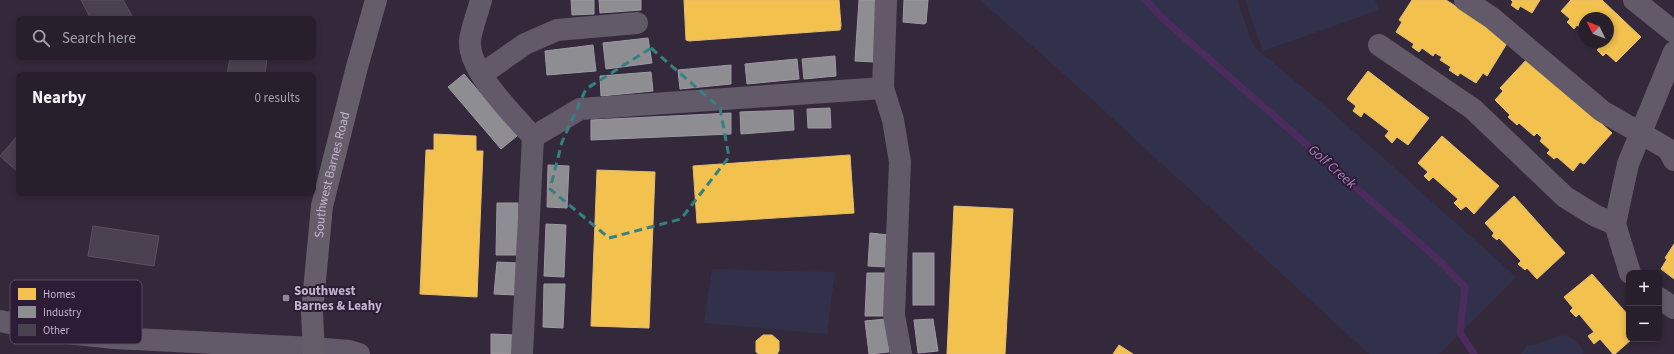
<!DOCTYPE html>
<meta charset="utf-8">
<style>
:root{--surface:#271f2c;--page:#2f2734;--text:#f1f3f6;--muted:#a4a2a9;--line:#433d48}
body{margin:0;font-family:"Source Sans 3",sans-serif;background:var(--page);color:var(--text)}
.controls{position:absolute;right:12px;bottom:12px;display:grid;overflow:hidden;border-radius:8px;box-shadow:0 2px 6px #0003}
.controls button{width:36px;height:36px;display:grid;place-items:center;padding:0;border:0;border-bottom:1px solid var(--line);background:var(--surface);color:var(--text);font:20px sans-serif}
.compass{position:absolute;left:1578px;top:12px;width:36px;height:36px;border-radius:50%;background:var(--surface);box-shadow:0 2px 6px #0003;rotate:313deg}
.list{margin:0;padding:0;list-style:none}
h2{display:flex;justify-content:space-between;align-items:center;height:52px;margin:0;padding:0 16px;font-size:17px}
h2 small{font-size:13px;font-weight:400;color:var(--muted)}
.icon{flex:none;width:22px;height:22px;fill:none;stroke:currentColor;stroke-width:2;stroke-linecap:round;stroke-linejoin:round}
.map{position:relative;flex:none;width:1674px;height:354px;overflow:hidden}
.search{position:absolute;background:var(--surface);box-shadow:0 2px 6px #0003;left:16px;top:16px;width:300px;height:44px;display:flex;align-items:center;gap:10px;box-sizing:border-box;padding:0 14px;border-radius:8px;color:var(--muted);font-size:15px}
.panel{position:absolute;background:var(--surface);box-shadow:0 2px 6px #0003;left:16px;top:72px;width:300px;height:124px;border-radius:8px}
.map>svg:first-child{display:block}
</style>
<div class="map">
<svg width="1674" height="354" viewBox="0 0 1674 354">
<rect width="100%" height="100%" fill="#34293b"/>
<g fill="#31314b">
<polygon points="980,0 1237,0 1254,47 1323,104 1516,277 1439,354 1369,354 1075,84"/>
<polygon points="1245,0 1375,0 1379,10 1263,51"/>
<polygon points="712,269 835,272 827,334 704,323"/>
<path d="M 1563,335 C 1574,339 1580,343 1584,354 L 1521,354 L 1527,345 L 1536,344 Z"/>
</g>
<g fill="#f2c14e" stroke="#e4bd74">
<polygon points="684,0 839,0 841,26 840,30 689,41 686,40"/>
<polygon points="1412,0 1446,0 1509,40 1487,76 1483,73 1476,83 1460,73 1458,76 1449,70 1451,67 1440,60 1442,57 1435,53 1433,56 1422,48 1419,52 1412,47 1414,44 1396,32 1402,22 1399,20"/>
<polygon points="1511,0 1540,0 1532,13 1520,6 1518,10 1511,5 1513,2"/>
<polygon points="1571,0 1602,0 1641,37 1616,62 1606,53 1603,56 1597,50 1600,47 1595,42 1608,42 1608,18 1584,18 1584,32 1577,25 1574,29 1567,22 1570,19 1561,11"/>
<polygon points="1528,58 1612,133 1584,164 1580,162 1573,171 1557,157 1554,159 1547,153 1550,150 1540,141 1542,138 1537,133 1534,136 1519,123 1517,125 1508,117 1510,115 1495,100 1503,91 1500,88"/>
<polygon points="1368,71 1429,118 1408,145 1397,137 1392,143 1385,136 1389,131 1364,112 1361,117 1353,111 1356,106 1347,99"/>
<polygon points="434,134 476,136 476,151 483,151 477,297 420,294 426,150 434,150"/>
<polygon points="1442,136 1499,186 1474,214 1466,206 1461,210 1454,203 1458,199 1433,177 1429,181 1424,176 1428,172 1418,163"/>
<polygon points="850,155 854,213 697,223 693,166"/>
<polygon points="597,170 655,172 649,328 591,326"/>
<polygon points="1514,196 1565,253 1537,279 1527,268 1525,270 1518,264 1521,261 1499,238 1497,240 1492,236 1494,233 1485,223"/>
<polygon points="954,206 1013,209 1005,354 947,354"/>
<polygon points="1674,244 1674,279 1661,269 1667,259 1665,258"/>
<polygon points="1592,274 1629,316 1629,339 1632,339 1615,354 1613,354 1600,339 1594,344 1588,336 1594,332 1579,314 1576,317 1570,311 1573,308 1564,297"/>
<polygon points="763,335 772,335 779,341 779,351 777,354 759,354 756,352 756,341"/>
<polygon points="1119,345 1133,354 1113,354"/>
</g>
<g fill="#8d8d92" stroke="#9e98a3">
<polygon points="571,0 594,0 594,14 572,15"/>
<polygon points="599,0 641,0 641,10 600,13"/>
<polygon points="859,0 879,0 875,62 855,61"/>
<polygon points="904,0 928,0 926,23 924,24 903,22"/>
<polygon points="648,38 652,63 606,69 603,43"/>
<polygon points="593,45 596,71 547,75 545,51"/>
<polygon points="835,56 836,76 804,79 802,59"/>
<polygon points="797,59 799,79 747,84 745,64"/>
<polygon points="731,65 731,84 680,89 678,70"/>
<polygon points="651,72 653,91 601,96 600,76"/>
<polygon points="464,74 517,136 501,149 448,87"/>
<polygon points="830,108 831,128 808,128 807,109"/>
<polygon points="793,110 794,130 741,134 740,112"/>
<polygon points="731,113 731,134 591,140 591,120"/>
<polygon points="548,165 569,166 567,208 547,207"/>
<polygon points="497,203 518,203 517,255 496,255"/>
<polygon points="546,224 566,225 564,277 544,276"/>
<polygon points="870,233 889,235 887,267 868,266"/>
<rect x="913" y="253" width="21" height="52"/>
<polygon points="497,262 517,263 515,295 494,294"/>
<polygon points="867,273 888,273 886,316 865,316"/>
<polygon points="544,284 565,284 563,328 543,327"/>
<polygon points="886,319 889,352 869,354 865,321"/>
<polygon points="933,319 938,351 918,353 914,320"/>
<polygon points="491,334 516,335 515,354 491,354"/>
</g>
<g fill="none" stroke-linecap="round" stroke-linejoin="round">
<polyline stroke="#4c2c5d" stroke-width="7" points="1146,0 1161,17 1441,262 1465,287 1460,333 1474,354"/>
</g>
<g fill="#494050" stroke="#5c5162">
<polygon points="81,0 123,0 134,19 91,19"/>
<polygon points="230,57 267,57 265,75 227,75"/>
<polygon points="19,134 19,173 0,156"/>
<polygon points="93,226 159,236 154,266 88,256"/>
</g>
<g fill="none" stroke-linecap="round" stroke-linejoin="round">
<g stroke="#625a68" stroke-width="22">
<path d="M 481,0 C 478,12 471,29 470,41 C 468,71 514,115 533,137 L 522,354"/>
<polyline points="1465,0 1492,18 1602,111 1668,149 1674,160"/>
<polyline points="1634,0 1674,32"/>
<polyline points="1379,45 1473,109 1565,197 1596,216 1615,224"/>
<polyline points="482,74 525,44 557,30 637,23"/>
<polyline points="883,88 886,0"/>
<polyline points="533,137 580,109 883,88 893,120 900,162 894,315 901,354"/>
<polyline points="1630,273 1615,224 1628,164 1674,52"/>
<polyline points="1659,298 1674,308"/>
<polyline points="0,321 49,331 114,338 313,348 349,351 359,354"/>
</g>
<path stroke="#665d6a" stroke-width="22" id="s1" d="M 314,354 L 312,312 L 322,206 L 357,67 L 376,0"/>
</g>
<path fill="none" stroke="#338281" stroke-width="3" stroke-dasharray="8 5" stroke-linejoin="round" d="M 651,48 L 720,108 L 729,157 L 681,219 L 609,238 L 550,189 L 562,142 L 586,89 Z"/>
<rect fill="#928399" stroke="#2d1c36" stroke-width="1.5" x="282" y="294" width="8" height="8" rx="2"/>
<g text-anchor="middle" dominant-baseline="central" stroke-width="4" stroke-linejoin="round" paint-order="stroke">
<g font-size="13" fill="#c4b3cc" stroke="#2d1c36">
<text stroke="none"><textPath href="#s1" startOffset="181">Southwest Barnes Road</textPath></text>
</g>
<g font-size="13" font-weight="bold" fill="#c4b3cc" stroke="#2d1c36" text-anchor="start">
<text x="294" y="291">Southwest<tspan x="294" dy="15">Barnes &amp; Leahy</tspan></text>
</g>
<g font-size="14" font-style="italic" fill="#a580ba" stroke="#2d1c36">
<text transform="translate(1332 167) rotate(41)">Golf Creek</text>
</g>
</g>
<rect x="10" y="280" width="132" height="64" rx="6" fill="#2d1c36" stroke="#5a4963" stroke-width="1"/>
<rect x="18" y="288" width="18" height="12" fill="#f2c14e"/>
<rect x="18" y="306" width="18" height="12" fill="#8d8d92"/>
<rect x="18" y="324" width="18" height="12" fill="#494050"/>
<g font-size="11" fill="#c4b3cc">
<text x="43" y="298">Homes</text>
<text x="43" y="316">Industry</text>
<text x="43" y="334">Other</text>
</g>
</svg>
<div class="controls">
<button>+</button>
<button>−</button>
</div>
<svg class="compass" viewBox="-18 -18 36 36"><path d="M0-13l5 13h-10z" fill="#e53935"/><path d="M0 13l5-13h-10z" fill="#a4a2a9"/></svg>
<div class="search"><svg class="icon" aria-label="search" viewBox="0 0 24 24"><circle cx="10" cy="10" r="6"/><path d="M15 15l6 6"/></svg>Search here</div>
<section class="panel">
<h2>Nearby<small>0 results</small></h2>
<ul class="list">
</ul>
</section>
</div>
